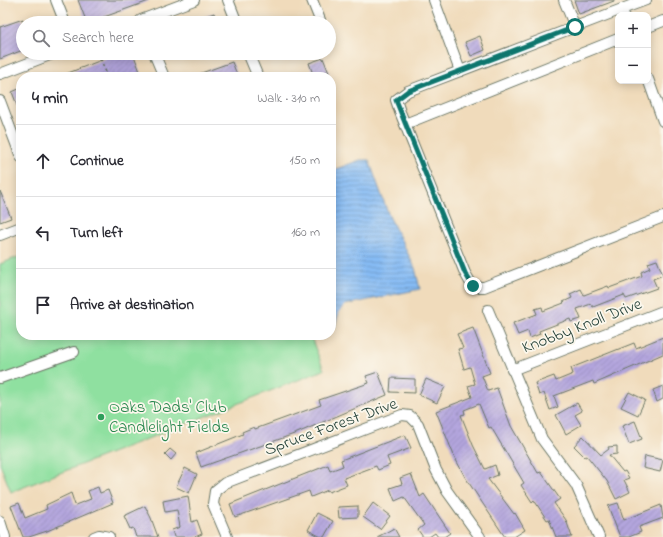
<!DOCTYPE html>
<meta charset="utf-8">
<style>
:root{--surface:#fff;--page:#f7f7f7;--text:#2b2b33;--muted:#7c7c81;--line:#e1e1e2}
body{margin:0;font-family:"Indie Flower",sans-serif;background:var(--page);color:var(--text)}
.controls{position:absolute;right:12px;top:12px;display:grid;overflow:hidden;border-radius:8px;box-shadow:0 2px 10px #0003}
.controls button{width:36px;height:36px;display:grid;place-items:center;padding:0;border:0;border-bottom:1px solid var(--line);background:var(--surface);color:var(--text);font:20px sans-serif}
.stop{position:absolute;width:12px;height:12px;margin:-9px;border:3px solid #0f766e;border-radius:50%;background:#fff}
.stop.end{background:#0f766e;border-color:#fff;box-shadow:0 1px 4px #0008}
.list{margin:0;padding:0;list-style:none}
h2{display:flex;justify-content:space-between;align-items:center;height:52px;margin:0;padding:0 16px;font-size:17px}
h2 small{font-size:13px;font-weight:400;color:var(--muted)}
.list li{display:grid;grid-template-columns:26px 1fr auto;gap:12px;align-items:center;box-sizing:border-box;height:72px;padding:0 16px;border-top:1px solid var(--line)}
.list b{display:block;font-size:15px;white-space:nowrap}
.list em{font-size:13px;font-style:normal;color:var(--muted)}
.icon{flex:none;width:22px;height:22px;fill:none;stroke:currentColor;stroke-width:2;stroke-linecap:round;stroke-linejoin:round}
.map{position:relative;flex:none;width:663px;height:537px;overflow:hidden}
.search{position:absolute;background:var(--surface);box-shadow:0 2px 10px #0003;left:16px;top:16px;width:320px;height:44px;display:flex;align-items:center;gap:10px;box-sizing:border-box;padding:0 14px;border-radius:22px;color:var(--muted);font-size:15px}
.panel{position:absolute;background:var(--surface);box-shadow:0 2px 10px #0003;left:16px;top:72px;width:320px;height:268px;border-radius:16px}
.map>svg:first-child{display:block}
</style>
<div class="map">
<svg width="663" height="537" viewBox="0 0 663 537">
<defs>
<pattern id="water-rules" width="6" height="5" patternUnits="userSpaceOnUse"><rect width="6" height="5" fill="#86bbf4"/><path d="M0 2.5h6" fill="none" stroke="#6d99c6"/></pattern>
<pattern id="building-hatch" width="6" height="6" patternUnits="userSpaceOnUse"><rect width="6" height="6" fill="#b4a6de"/><path d="M-1 1l2-2M0 6l6-6M5 7l2-2" fill="none" stroke="#9288b5"/></pattern>
</defs>
<rect width="100%" height="100%" fill="#fbf7ec"/>
<filter id="ink" filterUnits="userSpaceOnUse"><feTurbulence type="fractalNoise" baseFrequency=".025" numOctaves="2"/><feDisplacementMap in="SourceGraphic" scale="8" xChannelSelector="R" yChannelSelector="G"/><feConvolveMatrix kernelMatrix="1 2 1 2 8 2 1 2 1" color-interpolation-filters="sRGB"/></filter>
<filter id="wash" filterUnits="userSpaceOnUse"><feTurbulence type="fractalNoise" baseFrequency=".012" numOctaves="4" result="noise"/><feDisplacementMap in="SourceGraphic" scale="16" xChannelSelector="R" yChannelSelector="G"/><feGaussianBlur stdDeviation="0.9" result="paint"/><feColorMatrix in="noise" values="0 0 0 0 0 0 0 0 0 0 0 0 0 0 0 0 0 1.4 0 .05"/><feComposite in="paint" operator="in"/></filter>
<g filter="url(#wash)">
<rect width="100%" height="100%" fill="#f0dbbb"/>
<polygon fill="#8fe0a0" stroke="#578e6a" points="21,256 21,335 310,335 324,370 11,492 0,464 0,264"/>
<polygon fill="url(#water-rules)" stroke="#527c94" points="360,160 369,160 389,216 415,268 420,289 345,305 339,312 335,327 331,327 331,171"/>
<g id="blocks">
<g fill="url(#building-hatch)">
<polygon points="78,0 149,0 149,1 87,23"/>
<polygon points="574,0 614,0 614,1 579,14"/>
<polygon points="214,13 217,23 190,23 190,22"/>
<polygon points="23,19 23,50 0,59 0,27"/>
<polygon points="480,36 485,50 471,56 465,42"/>
<polygon points="112,53 133,53 142,77 58,77 104,59 103,56"/>
<polygon points="323,58 329,73 314,77 309,63"/>
<polygon points="232,62 238,77 193,77 193,76"/>
<polygon points="21,88 21,113 20,113 12,92"/>
<polygon points="0,191 11,218 0,222"/>
<polygon points="657,260 663,275 653,279 657,288 626,299 624,295 593,307 591,304 577,309 581,319 571,322 570,319 539,331 540,334 530,338 528,331 518,335 513,323 537,314 535,309 542,307 543,311 564,303 563,302 572,298 570,294 581,289 584,295 608,286 609,288 642,276 641,272 650,268 648,263"/>
<polygon points="473,328 490,373 482,376 488,391 497,388 511,426 538,473 541,472 560,499 554,503 566,520 572,537 556,537 549,519 547,520 534,500 532,502 521,485 524,483 491,427 489,428 479,404 464,410 465,414 461,415 473,445 485,469 495,465 498,475 488,479 514,514 515,513 525,530 514,537 505,537 465,477 455,458 436,411 472,397 468,386 475,384 470,367 464,369 458,349 463,348 457,334"/>
<polygon points="663,337 663,354 594,384 593,381 554,396 558,407 550,410 544,393 539,395 535,383 554,376 556,381 573,374 571,368 634,343 636,348"/>
<polygon points="378,372 387,395 297,433 201,467 196,453 243,434 242,432 254,427 255,429 321,405 319,400 369,383 366,376"/>
<polygon points="391,378 415,379 415,393 390,392"/>
<polygon points="426,379 445,387 437,403 419,395"/>
<polygon points="663,386 663,399 657,402 653,390"/>
<polygon points="629,392 645,400 638,415 621,407"/>
<polygon points="577,403 582,411 575,415 581,425 566,434 556,415"/>
<polygon points="635,421 642,439 629,444 622,426"/>
<polygon points="405,435 411,448 387,457 390,465 378,470 376,466 344,478 347,485 329,492 328,490 311,497 309,491 235,517 230,504 328,465 330,471 343,466 341,460"/>
<polygon points="583,436 601,455 609,449 608,447 617,446 617,454 609,455 623,472 625,471 629,478 624,480 630,492 616,499 607,481 587,456 585,457 574,446"/>
<polygon points="170,449 176,454 171,460 165,454"/>
<polygon points="645,456 663,460 660,472 643,468"/>
<polygon points="185,468 197,474 189,493 176,487"/>
<polygon points="411,474 420,497 424,494 450,533 444,537 438,537 435,533 429,537 423,537 418,530 424,525 404,497 395,501 390,488 402,484 400,478"/>
<polygon points="98,487 100,493 108,490 113,503 47,531 29,537 23,537 11,506 19,503 25,518 47,509 46,505 71,493 75,505 91,499 88,491"/>
<polygon points="188,496 192,522 197,520 202,534 195,537 174,537 172,530 180,527 177,510 165,512 163,501"/>
<polygon points="373,503 390,516 380,529 363,517"/>
<polygon points="618,503 624,520 661,505 663,518 639,527 641,532 629,537 620,537 608,506"/>
<polygon points="145,506 151,518 158,537 136,537 133,528 130,529 124,516"/>
<polygon points="358,506 358,517 339,518 338,507"/>
<polygon points="317,513 333,521 324,537 321,537 308,530"/>
<polygon points="394,528 399,537 377,537 385,533"/>
</g>
</g>
</g>
<g filter="url(#ink)">
<use href="#blocks" fill-opacity="0" stroke="#687463" stroke-width="1"/>
<g fill="none" stroke-linecap="round" stroke-linejoin="round">
<defs>
<g id="minor">
<polyline points="56,0 65,23"/>
<polyline points="228,0 237,23"/>
<polyline points="312,0 320,20"/>
<polyline points="434,0 460,71"/>
<polyline points="564,0 575,27"/>
<polyline points="622,9 646,0"/>
<polyline points="624,15 622,9 408,91 396,100 400,112 465,273 473,287 484,287 663,217"/>
<polyline points="142,23 141,20 194,0"/>
<polyline points="648,27 663,21"/>
<polyline points="154,53 164,77"/>
<polyline points="248,53 258,77"/>
<polyline points="0,74 55,53"/>
<polyline points="648,79 663,121"/>
<polyline points="0,101 21,157"/>
<polyline points="405,124 618,39"/>
<polyline points="0,235 21,227"/>
<polyline points="488,310 542,439 576,485 599,537"/>
<polyline points="512,370 663,311"/>
<polyline points="0,378 74,352"/>
<polyline points="0,521 5,537"/>
<polyline points="94,537 99,535 109,537"/>
<polyline points="227,537 213,504 215,491 225,483 402,415 410,416 418,424 436,470 447,491 480,537"/>
</g>
</defs>
<use href="#minor" stroke="#687463" stroke-width="12"/>
<polyline stroke="#687463" stroke-width="1.5" stroke-dasharray="3 3" stroke-linecap="butt" points="98,53 108,77"/>
<use href="#minor" stroke="#fff" stroke-width="10"/>
</g>
</g>
<g fill="none" stroke-linecap="round" stroke-linejoin="round" filter="url(#ink)">
<polyline stroke="#0f766e" stroke-width="5" points="473,286 465,273 396,100 408,91 575,27"/>
</g>
<circle fill="#2e9e5b" stroke="#fbf7ec" stroke-width="1.5" cx="101" cy="417" r="4"/>
<g text-anchor="middle" dominant-baseline="central" stroke-width="3.5" stroke-linejoin="round" paint-order="stroke">
<g font-size="17" fill="#1f3d34" stroke="#fbf7ec">
<text transform="translate(582 326) rotate(-21)">Knobby Knoll Drive</text>
<text transform="translate(331 427) rotate(-20)">Spruce Forest Drive</text>
</g>
<g font-size="17" fill="#27864d" stroke="#fbf7ec" text-anchor="start">
<text x="109" y="407">Oaks Dads' Club<tspan x="109" dy="20">Candlelight Fields</tspan></text>
</g>
</g>
</svg>
<div class="controls">
<button>+</button>
<button>−</button>
</div>
<div class="stop" style="left:575px;top:27px"></div>
<div class="stop end" style="left:473px;top:286px"></div>
<div class="search"><svg class="icon" aria-label="search" viewBox="0 0 24 24"><circle cx="10" cy="10" r="6"/><path d="M15 15l6 6"/></svg>Search here</div>
<section class="panel">
<h2>4 min<small>Walk · 310 m</small></h2>
<ul class="list">
<li><svg class="icon" aria-label="ahead" viewBox="0 0 24 24"><path d="M12 20V5M6 11l6-6 6 6"/></svg><div><b>Continue</b></div><em>150 m</em></li>
<li><svg class="icon" aria-label="left" viewBox="0 0 24 24"><path d="M17 20v-9H6M10 6l-5 5 5 5"/></svg><div><b>Turn left</b></div><em>160 m</em></li>
<li><svg class="icon" aria-label="arrive" viewBox="0 0 24 24"><path d="M6 21V4h12l-3 4 3 4H6"/></svg><div><b>Arrive at destination</b></div></li>
</ul>
</section>
</div>
